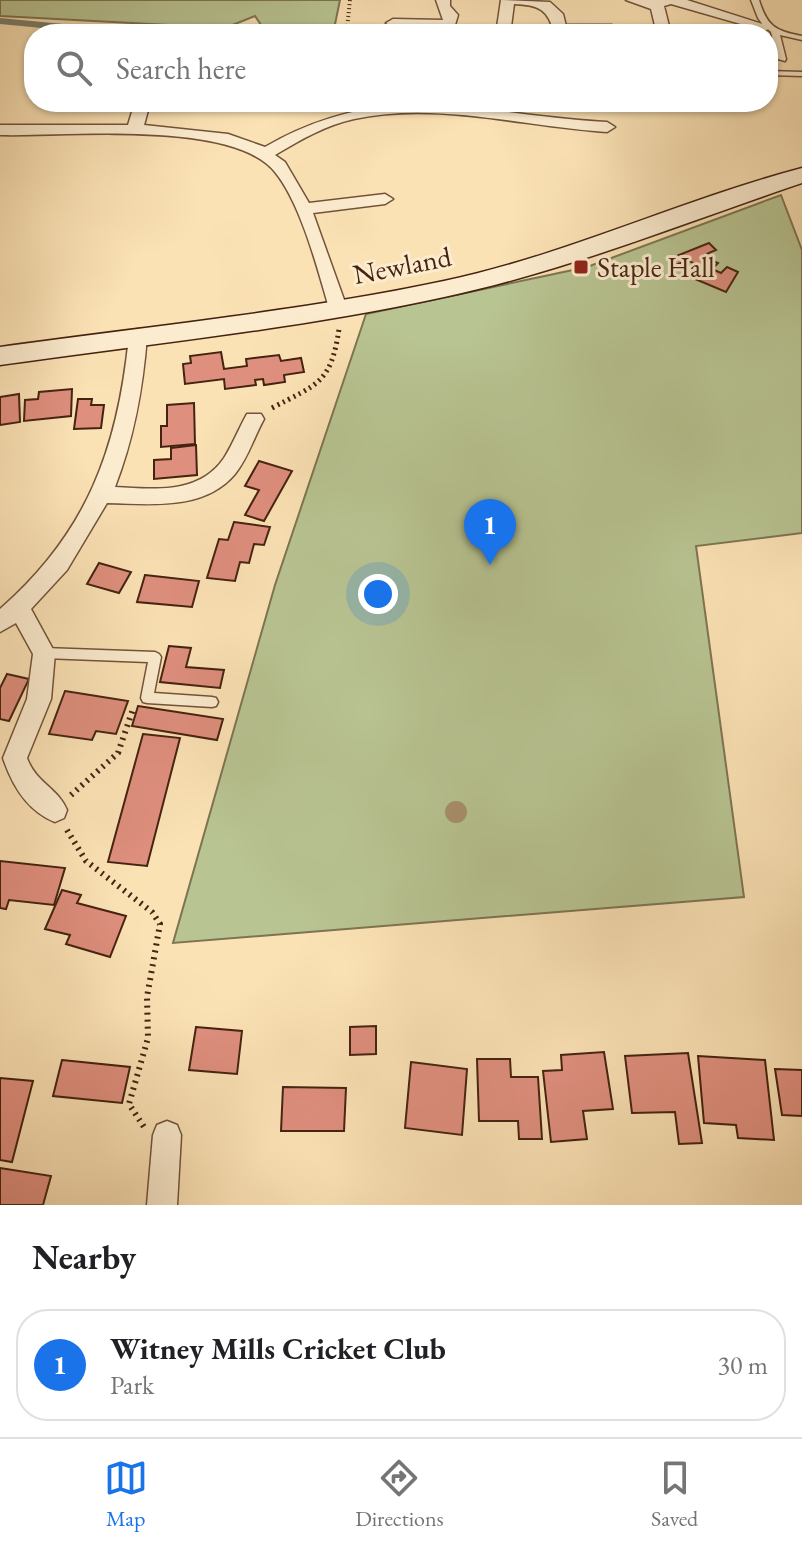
<!DOCTYPE html>
<style>
:root{--surface:#fff;--page:#f2f2f2;--text:#202124;--muted:#757577;--line:#e0e0e0;--accent:#1a73e8}
body{margin:0;font-family:"EB Garamond",serif;background:var(--page);color:var(--text)}
.you{position:absolute;left:378px;top:594px;width:28px;height:28px;margin:-20px;border:6px solid #fff;border-radius:50%;background:#1a73e8;box-shadow:0 0 0 12px #1a73e833}
.badge{display:grid;place-items:center;width:52px;height:52px;border-radius:50%;background:var(--accent);color:#fff;font-size:26px;font-weight:700}
.pin{position:absolute;translate:-50% -66px;filter:drop-shadow(0 2px 4px #0008)}
.pin::after{content:'';position:absolute;top:42px;width:28px;height:24px;background:inherit;clip-path:polygon(0 0,100% 0,50% 100%)}
.list{margin:0;padding:0;list-style:none}
h2{display:flex;justify-content:space-between;align-items:center;height:104px;margin:0;padding:0 32px;font-size:34px}
h2 small{font-size:26px;font-weight:400;color:var(--muted)}
.list li{display:grid;grid-template-columns:52px 1fr auto;gap:24px;align-items:center;box-sizing:border-box;height:112px;margin:0 16px 16px;padding:0 16px;border:2px solid var(--line);border-radius:32px}
.list b{display:block;font-size:30px;white-space:nowrap}
.list p{margin:0;font-size:26px;white-space:nowrap;color:var(--muted)}
.list em{font-size:26px;font-style:normal;color:var(--muted)}
.icon{flex:none;width:44px;height:44px;fill:none;stroke:currentColor;stroke-width:2;stroke-linecap:round;stroke-linejoin:round}
.map{position:relative;flex:none;width:802px;height:1205px;overflow:hidden}
.search{position:absolute;background:var(--surface);box-shadow:0 2px 6px #0004;left:24px;right:24px;top:24px;height:88px;display:flex;align-items:center;gap:20px;box-sizing:border-box;padding:0 28px;border-radius:32px;color:var(--muted);font-size:30px}
.sheet{height:232px;background:var(--surface)}
nav{display:flex;justify-content:space-around;align-items:center;box-sizing:border-box;height:112px;border-top:2px solid var(--line);background:var(--surface);font-size:22px;color:var(--muted)}
nav a{display:grid;justify-items:center;gap:4px}
nav .on{color:var(--accent)}
.map>svg:first-child{display:block}
</style>
<div class="map">
<svg width="802" height="1205" viewBox="0 0 802 1205">
<rect width="100%" height="100%" fill="#fbe2b5"/>
<filter id="stains"><feTurbulence type="fractalNoise" baseFrequency=".0025" numOctaves="4"/><feColorMatrix values="0 0 0 0 .2 0 0 0 0 .09 0 0 0 0 .02 0 0 0 .5 -.17"/></filter>
<radialGradient id="worn" r=".72"><stop offset=".6" stop-color="#630" stop-opacity="0"/><stop offset="1" stop-color="#630" stop-opacity=".3"/></radialGradient>
<g fill="#b8c492" stroke="#7e7452" stroke-width="2">
<polygon points="0,0 340,0 333,34 267,34 255,16 225,28 0,16"/>
<polygon points="781,195 802,250 802,533 696,546 744,897 173,943 275,585 366,314 587,267"/>
</g>
<g fill="none" stroke-linecap="round" stroke-linejoin="round">
<polyline stroke="#7b816c" stroke-width="6" points="0,21 136,34"/>
</g>
<g fill="#df8f7e" stroke="#452311" stroke-width="2">
<polygon points="709,243 716,250 702,256 718,263 712,269 721,273 727,267 738,272 726,292 688,276 696,265 688,260 676,265 669,259"/>
<polygon points="221,352 224,369 247,366 246,359 279,355 281,361 301,358 304,372 284,375 285,382 264,385 263,379 255,380 256,385 225,389 224,379 185,384 183,364 191,363 190,356"/>
<polygon points="72,389 71,416 24,421 25,400 38,399 39,392"/>
<polygon points="19,394 20,422 0,425 0,397"/>
<polygon points="78,399 92,399 91,405 104,405 101,428 74,429"/>
<polygon points="194,403 195,444 161,447 161,426 167,426 167,405"/>
<polygon points="196,445 197,475 154,479 154,460 171,459 171,448"/>
<polygon points="259,461 292,471 264,521 245,515 259,490 245,486"/>
<polygon points="234,522 270,527 264,545 254,544 249,563 240,562 235,581 207,578 219,539 228,540"/>
<polygon points="99,563 131,572 119,593 87,584"/>
<polygon points="145,575 199,581 192,607 137,602"/>
<polygon points="169,646 191,648 186,667 224,670 220,688 160,682"/>
<polygon points="7,674 29,679 9,721 0,719 0,688"/>
<polygon points="65,691 128,701 116,734 96,731 92,740 49,734"/>
<polygon points="138,706 223,719 217,740 132,726"/>
<polygon points="143,734 180,738 147,866 108,862"/>
<polygon points="0,861 65,868 54,905 9,900 6,909 0,908"/>
<polygon points="62,890 81,895 77,903 126,916 110,957 66,944 70,935 45,929"/>
<polygon points="376,1026 376,1054 350,1055 350,1027"/>
<polygon points="196,1027 242,1031 237,1074 189,1070"/>
<polygon points="604,1052 613,1109 583,1111 587,1139 551,1142 543,1071 562,1070 561,1055"/>
<polygon points="688,1053 702,1143 679,1144 675,1112 632,1113 625,1056"/>
<polygon points="698,1056 765,1060 774,1140 738,1138 736,1125 704,1123"/>
<polygon points="477,1059 510,1059 511,1077 538,1077 542,1139 519,1139 518,1121 479,1121"/>
<polygon points="62,1060 130,1067 122,1103 53,1096"/>
<polygon points="411,1062 467,1069 462,1135 405,1128"/>
<polygon points="775,1069 802,1070 802,1116 782,1115"/>
<polygon points="0,1078 33,1081 12,1162 0,1160"/>
<polygon points="283,1087 346,1088 344,1131 281,1131"/>
<polygon points="0,1168 51,1176 43,1205 0,1205"/>
</g>
<g fill="none" stroke-linecap="round" stroke-linejoin="round">
<defs>
<g id="lane">
<path d="M 751,0 L 759,0 C 767,26 775,31 802,36 L 802,40 L 780,35 L 786,59 L 785,61 L 778,59 L 771,32 L 763,25 L 758,18 Z"/>
<polygon points="557,25 612,25 616,27 612,29 557,29"/>
<polygon points="768,71 802,72 802,76 768,75"/>
<polygon points="44,648 155,652 159,654 161,657 154,693 212,697 216,698 218,702 216,706 212,707 147,703 143,702 141,698 148,662 44,658 40,656 38,653 40,650"/>
</g>
<g id="street">
<polygon points="436,0 450,0 450,6 458,15 454,28 393,27 386,23 393,19 443,20"/>
<path d="M 501,0 L 550,2 L 563,14 L 568,34 L 554,34 C 549,9 538,5 514,4 L 510,34 L 496,34 Z"/>
<polygon points="626,0 687,0 772,27 765,31 671,4 664,6 670,30 684,30 691,34 657,34 651,9"/>
<path d="M 135,102 L 150,103 L 144,125 L 228,134 L 265,147 C 388,76 477,115 607,122 L 615,127 L 607,132 C 524,127 437,101 354,119 C 326,125 300,140 275,155 L 285,162 L 309,203 L 385,194 L 393,199 L 385,204 L 313,213 L 347,308 L 338,314 L 329,308 C 317,267 301,204 275,172 C 232,119 65,137 0,135 L 0,125 L 128,125 Z"/>
<path d="M 138,329 L 147,336 C 143,389 134,438 115,487 C 153,489 199,495 224,458 C 233,444 239,428 247,414 L 261,414 L 264,419 C 254,437 248,458 235,474 C 204,511 150,504 107,503 L 67,570 L 31,609 L 55,653 L 51,699 L 27,758 C 36,783 58,788 67,810 L 64,818 L 55,822 C 27,811 12,785 3,758 L 27,699 L 33,654 L 16,623 L 0,632 L 0,609 C 87,533 118,449 129,336 Z"/>
<polygon points="167,1121 177,1125 181,1135 177,1205 147,1205 153,1135 157,1125"/>
</g>
<path id="secondary" d="M 802,168 L 802,183 C 684,223 566,271 444,297 C 298,329 148,344 0,365 L 0,347 C 148,326 298,312 444,281 C 567,255 681,200 802,168 Z"/>
</defs>
<use href="#lane" stroke="#72533a" stroke-width="3"/>
<use href="#street" stroke="#72533a" stroke-width="3"/>
<use href="#secondary" stroke="#452311" stroke-width="3"/>
<polyline stroke="#452311" stroke-width="4" stroke-dasharray="1 3" stroke-linecap="butt" points="347,29 350,0"/>
<path stroke="#452311" stroke-width="5" stroke-dasharray="2 4" stroke-linecap="butt" d="M 272,408 C 317,384 331,384 339,329"/>
<g stroke="#452311" stroke-width="6" stroke-dasharray="2 5" stroke-linecap="butt">
<polyline points="71,795 118,753 133,709"/>
<polyline points="67,830 86,861 152,912 160,924 147,997 148,1038 129,1104 144,1127"/>
</g>
<use href="#lane" fill="#fceccf" fill-rule="evenodd"/>
<use href="#street" fill="#fceccf" fill-rule="evenodd"/>
<use href="#secondary" fill="#fceccf" fill-rule="evenodd"/>
</g>
<circle fill="#a78f6c" cx="456" cy="812" r="11"/>
<rect fill="#8f2418" stroke="#fceccf" stroke-width="3" x="573" y="259" width="16" height="16" rx="4"/>
<g text-anchor="middle" dominant-baseline="central" stroke-width="6" stroke-linejoin="round" paint-order="stroke">
<g font-size="28" fill="#452311" stroke="#fceccf">
<text transform="translate(402 265) rotate(-11)">Newland</text>
</g>
<g font-size="28" fill="#452311" stroke="#fceccf" text-anchor="start">
<text x="597" y="267">Staple Hall</text>
</g>
</g>
<rect width="100%" height="100%" filter="url(#stains)"/>
<rect width="100%" height="100%" fill="url(#worn)"/>
</svg>
<div class="you"></div>
<div class="pin badge" style="left:490px;top:565px">1</div>
<div class="search"><svg class="icon" aria-label="search" viewBox="0 0 24 24"><circle cx="10" cy="10" r="6"/><path d="M15 15l6 6"/></svg>Search here</div>
</div>
<section class="sheet">
<h2>Nearby<small></small></h2>
<ul class="list">
<li><span class="badge">1</span><div><b>Witney Mills Cricket Club</b><p>Park</p></div><em>30 m</em></li>
</ul>
</section>
<nav>
<a class="on"><svg class="icon" aria-label="map" viewBox="0 0 24 24"><path d="M3 6l6-2 6 2 6-2v14l-6 2-6-2-6 2zM9 4v14M15 6v14"/></svg>Map</a>
<a><svg class="icon" aria-label="directions" viewBox="0 0 24 24"><path d="M12 3l9 9-9 9-9-9zM9 14v-3h6M13 9l2 2-2 2"/></svg>Directions</a>
<a><svg class="icon" aria-label="saved" viewBox="0 0 24 24"><path d="M7 4h10v16l-5-4-5 4z"/></svg>Saved</a>
</nav>
